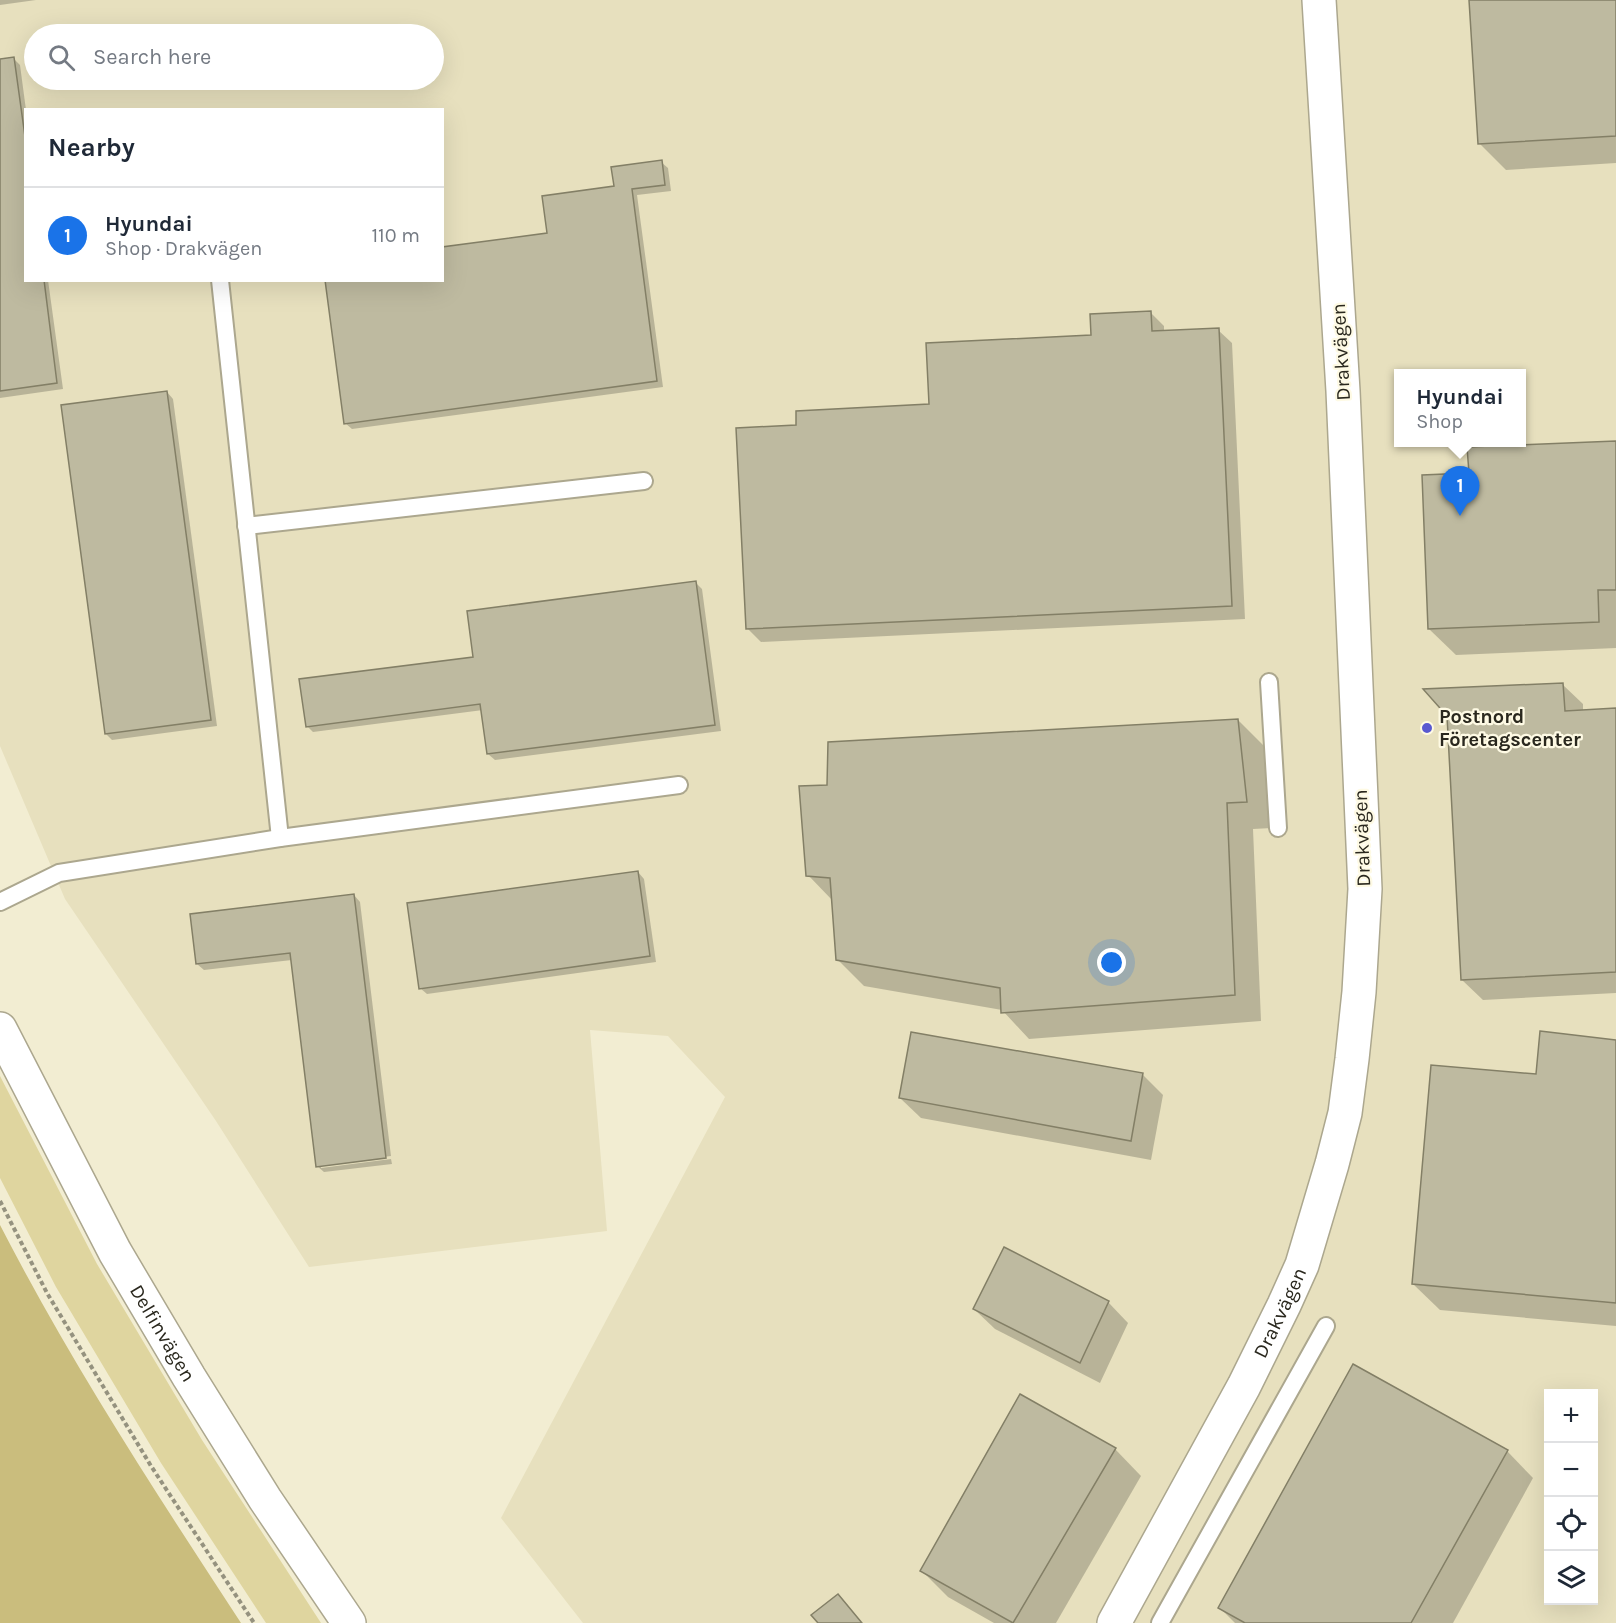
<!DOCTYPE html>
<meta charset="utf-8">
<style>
:root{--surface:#fff;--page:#f6f6f7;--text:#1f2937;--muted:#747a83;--line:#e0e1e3;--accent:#1a73e8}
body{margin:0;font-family:Karla,sans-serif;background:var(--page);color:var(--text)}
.controls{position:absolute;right:18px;bottom:18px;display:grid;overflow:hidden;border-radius:0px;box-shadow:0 6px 24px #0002}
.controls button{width:54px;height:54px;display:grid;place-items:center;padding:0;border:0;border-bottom:2px solid var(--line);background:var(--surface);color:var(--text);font:30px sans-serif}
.you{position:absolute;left:1112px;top:963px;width:21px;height:21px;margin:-15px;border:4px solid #fff;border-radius:50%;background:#1a73e8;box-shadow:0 0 0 9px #1a73e833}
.badge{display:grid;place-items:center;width:39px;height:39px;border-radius:50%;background:var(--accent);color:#fff;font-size:20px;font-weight:700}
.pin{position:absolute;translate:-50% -50px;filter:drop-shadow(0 2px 3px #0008)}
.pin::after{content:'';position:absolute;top:32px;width:21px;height:18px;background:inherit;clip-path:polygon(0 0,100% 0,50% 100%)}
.popup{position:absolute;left:1394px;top:369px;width:132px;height:78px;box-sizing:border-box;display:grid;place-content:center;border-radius:0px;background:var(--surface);filter:drop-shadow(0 2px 4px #0005);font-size:20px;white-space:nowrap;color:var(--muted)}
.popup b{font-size:22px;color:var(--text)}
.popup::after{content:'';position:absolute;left:50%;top:100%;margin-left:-12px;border:12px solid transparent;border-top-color:var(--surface)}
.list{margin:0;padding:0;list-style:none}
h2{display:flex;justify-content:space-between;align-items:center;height:78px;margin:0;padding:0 24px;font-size:26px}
h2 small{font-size:20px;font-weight:400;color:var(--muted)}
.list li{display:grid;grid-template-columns:39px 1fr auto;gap:18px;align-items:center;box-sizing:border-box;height:96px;padding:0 24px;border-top:2px solid var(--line)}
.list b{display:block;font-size:22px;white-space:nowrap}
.list p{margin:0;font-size:20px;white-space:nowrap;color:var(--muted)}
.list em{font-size:20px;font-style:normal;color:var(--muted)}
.icon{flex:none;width:33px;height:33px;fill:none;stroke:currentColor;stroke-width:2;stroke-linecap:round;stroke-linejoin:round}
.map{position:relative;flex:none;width:1616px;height:1623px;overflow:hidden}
.search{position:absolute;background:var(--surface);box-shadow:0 6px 24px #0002;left:24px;top:24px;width:420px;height:66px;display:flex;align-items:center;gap:15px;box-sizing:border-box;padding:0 21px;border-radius:33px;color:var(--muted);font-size:22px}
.panel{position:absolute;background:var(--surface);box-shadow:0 6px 24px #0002;left:24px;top:108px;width:420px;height:174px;border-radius:0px}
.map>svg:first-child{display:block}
</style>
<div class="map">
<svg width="1616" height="1623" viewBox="0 0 1616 1623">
<rect width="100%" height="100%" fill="#f2edd2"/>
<path fill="#e7e0be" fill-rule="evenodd" d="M 0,0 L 1616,0 L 1616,1623 L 583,1623 L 501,1518 L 725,1097 L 668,1036 L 590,1030 L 607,1231 L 309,1267 L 216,1121 L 65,899 L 0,746 ZM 34,34 L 434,34 L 434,80 L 34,80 ZM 26,110 L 442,110 L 442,280 L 26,280 ZM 1398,374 L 1522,374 L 1522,442 L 1398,442 ZM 1548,1394 L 1594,1394 L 1594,1600 L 1548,1600 Z"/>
<polygon fill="#dfd59f" points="0,1076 97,1264 202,1440 321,1623 266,1623 161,1463 56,1287 0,1178"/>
<path fill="#cabd7d" d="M 0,1225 C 71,1363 156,1493 241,1623 L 0,1623 Z"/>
<g fill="#0003">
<polygon points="0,0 36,0 0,5"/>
<polygon points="1470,0 1616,0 1616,163 1506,170 1479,143"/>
<polygon points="13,58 20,65 26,110 26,280 48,280 63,389 0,398 0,60"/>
<polygon points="661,162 668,168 671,191 637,195 663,387 352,429 345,423 442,280 548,234 616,188"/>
<polygon points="1150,312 1164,326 1164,332 1218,330 1232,343 1245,619 761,642 747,628 798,426 930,406"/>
<polygon points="167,392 173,399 217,726 112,740 106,734"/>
<polygon points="1616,442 1616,648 1456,655 1429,629 1470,475"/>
<polygon points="696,583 702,589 721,731 495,760 488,754 483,710 313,732 307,726 474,659"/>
<polygon points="1562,684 1583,704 1583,712 1616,710 1616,993 1483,1000 1462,980"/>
<polygon points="1238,720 1265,747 1273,828 1253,829 1261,1021 1029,1039 1002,1010 864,986 837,959 833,901 808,875 828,787"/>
<polygon points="638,872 644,879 656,962 427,994 420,988"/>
<polygon points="354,895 360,902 391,1156 321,1165 321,1168 391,1159 392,1164 324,1172 317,1166 292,960 204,970 197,964"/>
<polygon points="1616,1041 1616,1326 1440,1310 1413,1284"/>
<polygon points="1142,1074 1163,1095 1151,1160 921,1118 900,1098"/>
<polygon points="1108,1302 1128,1323 1100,1383 995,1329 974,1309"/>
<polygon points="1115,1449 1141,1476 1056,1623 994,1623 948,1597 922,1571"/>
<polygon points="1507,1451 1533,1478 1453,1623 1235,1623 1220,1608"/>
</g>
<g fill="#bebaa0" stroke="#837f66" stroke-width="1.5">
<polygon points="1469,0 1616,0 1616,136 1478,144"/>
<polygon points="14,57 26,144 26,280 44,280 57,383 0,391 0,59"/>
<polygon points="662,160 665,185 632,189 657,381 344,424 325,280 442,280 442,247 547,233 542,196 614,186 611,167"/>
<polygon points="1151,311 1152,331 1219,328 1232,606 746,629 736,428 796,425 796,411 929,404 926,343 1091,335 1090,314"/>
<polygon points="167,391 211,720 105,734 61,405"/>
<polygon points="1616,441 1616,590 1598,590 1599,622 1428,629 1422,475 1469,473 1467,447"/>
<polygon points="696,581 715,725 487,754 480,704 306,727 299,679 473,657 467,611"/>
<polygon points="1563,683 1565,711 1616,708 1616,972 1461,980 1447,716 1423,689"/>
<polygon points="1238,719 1247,802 1227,803 1235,995 1001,1013 1000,988 836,960 830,878 806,876 799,786 827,785 828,742"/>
<polygon points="638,871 650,956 419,989 407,903"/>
<polygon points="354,894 386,1158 316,1167 290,953 196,964 190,914"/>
<polygon points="1540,1031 1616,1040 1616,1303 1412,1284 1431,1065 1536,1074"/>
<polygon points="911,1032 1143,1073 1131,1141 899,1098"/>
<polygon points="1004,1247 1109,1301 1080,1363 973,1309"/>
<polygon points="1353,1364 1508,1450 1411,1623 1245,1623 1218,1608"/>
<polygon points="1020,1394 1116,1448 1013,1623 920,1571"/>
<polygon points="838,1594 862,1623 818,1623 811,1615"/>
</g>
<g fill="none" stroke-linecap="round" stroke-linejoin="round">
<defs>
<g id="service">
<polyline points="220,280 280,838"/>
<polyline points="246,526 644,481"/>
<polyline points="1269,682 1278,828"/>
<polyline points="0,902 59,873 280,838 679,785"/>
<polyline points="1160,1623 1326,1326"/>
</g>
<g id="minor">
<path id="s1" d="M 1114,1623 L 1244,1386 L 1284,1305 L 1302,1265 L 1332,1164 L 1345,1113 L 1352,1059 L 1359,992 L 1365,889 L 1343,391 L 1319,0"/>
</g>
<g id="tertiary">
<path id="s2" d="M 0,1029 L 115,1252 L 189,1377 L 265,1499 L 349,1623"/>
</g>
</defs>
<use href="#service" stroke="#aca78e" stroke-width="20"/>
<use href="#minor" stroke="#aca78e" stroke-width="36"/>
<use href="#tertiary" stroke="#aca78e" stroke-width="36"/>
<polyline stroke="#95927f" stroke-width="4" stroke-dasharray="4.5 3" stroke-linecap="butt" points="0,1201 47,1293 151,1466 254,1623"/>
<use href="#service" stroke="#fff" stroke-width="16"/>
<use href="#minor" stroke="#fff" stroke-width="33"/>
<use href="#tertiary" stroke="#fff" stroke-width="33"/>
</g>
<circle fill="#5959d0" stroke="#fefae4" stroke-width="2" cx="1427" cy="728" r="6"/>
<g text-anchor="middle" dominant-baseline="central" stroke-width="4.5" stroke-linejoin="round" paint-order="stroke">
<g font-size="20" fill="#2a281e" stroke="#fefae4">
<text transform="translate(1341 352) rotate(-93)">Drakvägen</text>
<text transform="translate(1362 838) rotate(-92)">Drakvägen</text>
<text stroke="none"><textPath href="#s1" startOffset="352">Drakvägen</textPath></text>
<text stroke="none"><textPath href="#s2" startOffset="345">Delfinvägen</textPath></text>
</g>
<g font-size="20" font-weight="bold" fill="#2a281e" stroke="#fefae4" text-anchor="start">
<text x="1439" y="716">Postnord<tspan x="1439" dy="23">Företagscenter</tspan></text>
</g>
</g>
</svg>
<div class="controls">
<button>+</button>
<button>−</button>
<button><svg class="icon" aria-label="locate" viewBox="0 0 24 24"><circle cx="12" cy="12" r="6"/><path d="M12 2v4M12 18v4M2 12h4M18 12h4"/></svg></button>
<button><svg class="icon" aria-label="layers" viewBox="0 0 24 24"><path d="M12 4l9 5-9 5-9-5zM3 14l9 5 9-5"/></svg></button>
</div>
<div class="you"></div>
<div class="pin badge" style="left:1460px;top:516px">1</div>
<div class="popup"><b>Hyundai</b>Shop</div>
<div class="search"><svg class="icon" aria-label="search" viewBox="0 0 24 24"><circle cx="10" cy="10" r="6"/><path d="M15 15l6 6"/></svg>Search here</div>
<section class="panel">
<h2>Nearby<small></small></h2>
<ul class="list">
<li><span class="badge">1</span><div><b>Hyundai</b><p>Shop · Drakvägen</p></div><em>110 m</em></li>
</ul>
</section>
</div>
